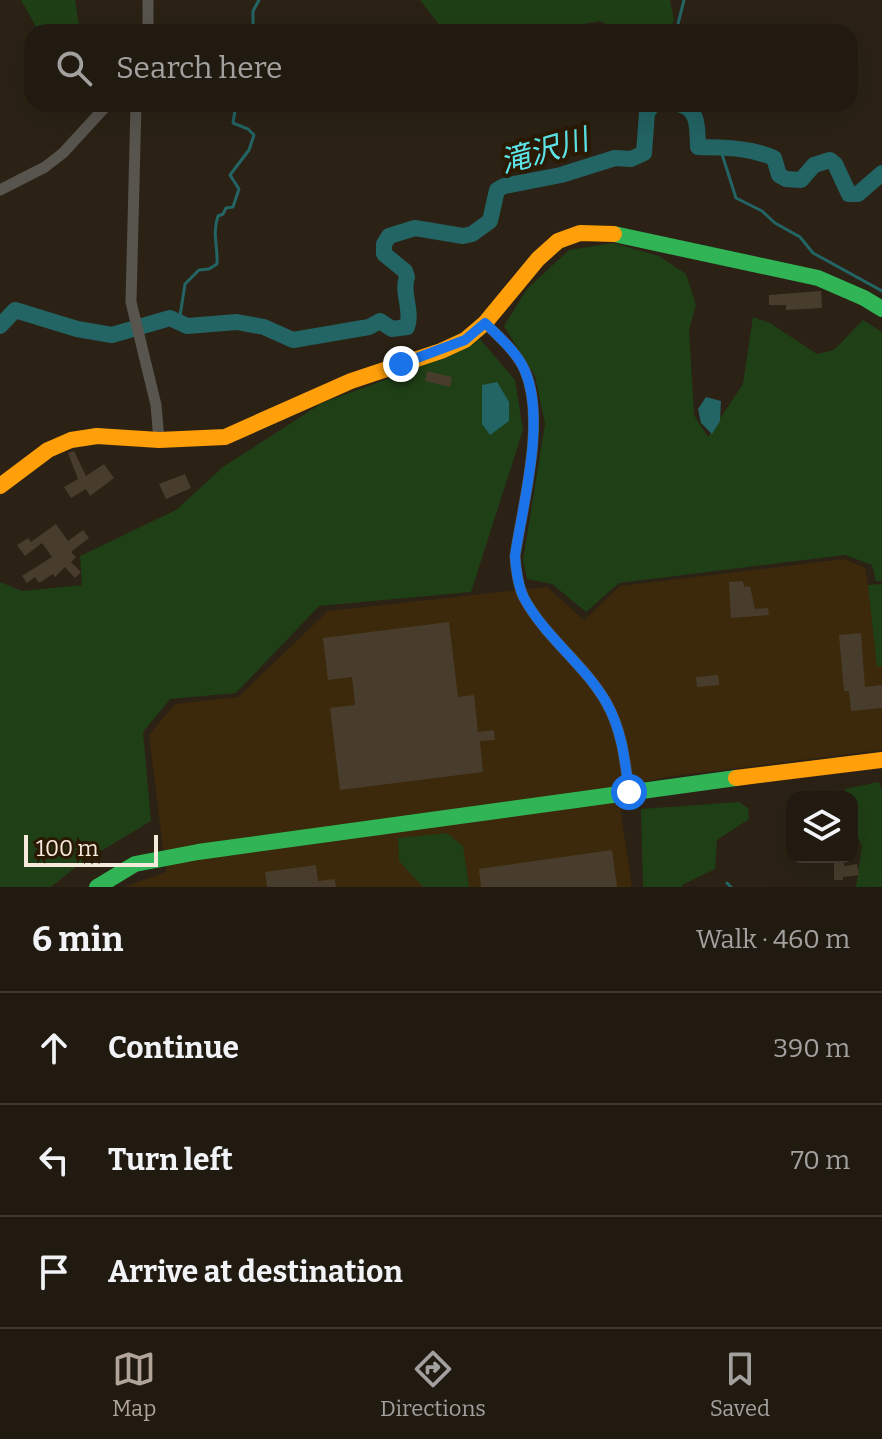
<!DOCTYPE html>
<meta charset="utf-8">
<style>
:root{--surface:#201a10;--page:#282319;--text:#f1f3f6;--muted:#a2a19f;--line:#3d3830;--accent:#afa497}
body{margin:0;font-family:Bitter,"Noto Sans JP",serif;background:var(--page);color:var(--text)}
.controls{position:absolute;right:24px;bottom:24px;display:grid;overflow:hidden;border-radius:16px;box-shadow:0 8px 32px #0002}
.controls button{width:72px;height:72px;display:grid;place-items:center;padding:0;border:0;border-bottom:2px solid var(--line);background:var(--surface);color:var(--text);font:40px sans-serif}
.scale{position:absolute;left:24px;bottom:20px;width:134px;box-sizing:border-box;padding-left:8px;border:4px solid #f6eadd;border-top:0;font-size:22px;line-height:28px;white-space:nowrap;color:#f6eadd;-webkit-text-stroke:6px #2a1903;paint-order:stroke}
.stop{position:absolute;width:24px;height:24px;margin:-18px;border:6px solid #1a73e8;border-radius:50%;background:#fff}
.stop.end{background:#1a73e8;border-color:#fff;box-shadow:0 2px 8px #0008}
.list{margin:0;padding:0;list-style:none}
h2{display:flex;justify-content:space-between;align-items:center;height:104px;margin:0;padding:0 32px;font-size:34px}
h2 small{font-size:26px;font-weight:400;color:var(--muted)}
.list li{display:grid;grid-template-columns:52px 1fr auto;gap:24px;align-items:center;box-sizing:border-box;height:112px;padding:0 32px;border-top:2px solid var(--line)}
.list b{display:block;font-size:30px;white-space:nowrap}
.list em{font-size:26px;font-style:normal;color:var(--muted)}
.icon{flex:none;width:44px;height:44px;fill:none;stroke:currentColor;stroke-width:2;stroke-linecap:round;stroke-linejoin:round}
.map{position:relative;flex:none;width:882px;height:887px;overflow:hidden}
.search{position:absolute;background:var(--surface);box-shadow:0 8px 32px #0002;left:24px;right:24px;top:24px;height:88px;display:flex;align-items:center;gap:20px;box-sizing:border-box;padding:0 28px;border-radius:24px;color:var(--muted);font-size:30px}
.sheet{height:440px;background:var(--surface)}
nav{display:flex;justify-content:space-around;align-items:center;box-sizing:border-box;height:112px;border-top:2px solid var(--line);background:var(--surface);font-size:22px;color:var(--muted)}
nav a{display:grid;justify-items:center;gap:4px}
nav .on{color:var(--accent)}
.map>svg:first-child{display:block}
</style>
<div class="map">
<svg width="882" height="887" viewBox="0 0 882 887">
<rect width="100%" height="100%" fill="#2b2215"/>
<polygon fill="#3c280b" points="844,559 865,568 868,585 882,584 882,750 666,777 617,788 632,887 125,887 166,872 149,735 175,704 238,697 328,611 547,587 584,620 620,586"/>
<g fill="#1f3f16">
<polygon points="21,0 75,0 80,32 39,32"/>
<polygon points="420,0 670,0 674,20 669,32 621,32 600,21 571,26 556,32 445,32"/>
<polygon points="613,243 659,256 686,274 696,305 689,330 694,415 708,437 743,384 753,317 770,323 817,354 834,350 863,320 882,332 882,581 876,581 872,565 845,555 619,583 586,612 552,584 527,579 523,560 545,424 535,376 504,326 527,289 569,250"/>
<polygon points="480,339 515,380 523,430 471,592 319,606 236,693 170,699 143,732 151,821 81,863 51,887 0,887 0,582 22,591 82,585 80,556 176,510 223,467 322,403 393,377"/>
<polygon points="882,584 882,666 877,667 868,585"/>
<polygon points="879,782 882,791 882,887 856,887 862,846 852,823 852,797 845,797 845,789"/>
<polygon points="739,802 748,808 749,819 717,840 715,869 682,885 682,887 643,887 641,809"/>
<polygon points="447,833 463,846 469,887 423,887 399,861 398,838"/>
</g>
<g fill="#236464">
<polygon points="497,382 509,402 509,421 490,435 482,424 482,385"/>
<polygon points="706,397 721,401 720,421 712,434 701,423 698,409"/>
</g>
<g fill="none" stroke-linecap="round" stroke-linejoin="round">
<g stroke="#236464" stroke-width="3">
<polyline points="253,32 253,11 259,0"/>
<polyline points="676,32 684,0"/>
<polyline points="720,148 736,198 762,211 775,223 800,237 813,253 882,291"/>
<path d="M 187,326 L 180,316 L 185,284 L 199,270 L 209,269 L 217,264 C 218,246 212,234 218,216 L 223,214 L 226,208 L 233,207 L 239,189 L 230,175 L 249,150 L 254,135 L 248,129 L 233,123 L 236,104"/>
<polyline points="727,883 731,887"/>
</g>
<g stroke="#236464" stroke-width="16">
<path d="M 678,104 C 700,109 697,129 698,147 C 725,148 749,147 774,158 L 779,175 L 786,179 L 801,180 L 814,165 L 830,160 L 835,164 L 849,194 L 858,194 L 882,173"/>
<path d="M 0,326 L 15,310 L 77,329 L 112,335 L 170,318 L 187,326 L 237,322 L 264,327 L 293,340 L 369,327 L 380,321 L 392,329 L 407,327 C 413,310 401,293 407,277 L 405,271 L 384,254 L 384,244 L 389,236 L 415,228 L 463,236 L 472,234 L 490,221 L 497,190 L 504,186 L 561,175 L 615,158 L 631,159 L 644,153 L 647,113 L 653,104"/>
</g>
</g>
<g fill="#483d2c">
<polygon points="821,291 822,308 786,310 786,305 769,305 769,295"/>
<polygon points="427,371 452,377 450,387 425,381"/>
<polygon points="74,451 86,476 104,464 114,478 90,496 86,489 71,498 64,487 78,479 68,453"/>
<polygon points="185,474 191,488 166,499 159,484"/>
<polygon points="56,524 68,541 83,530 89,538 71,552 76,557 71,562 81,572 75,578 65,567 55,577 53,574 39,583 35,577 27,583 22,576 52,557 42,543 25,556 17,545 28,538 31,542"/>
<polygon points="743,581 744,587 750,586 755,609 768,608 769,615 731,618 729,582"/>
<polygon points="449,622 458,697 474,695 478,732 494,730 495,740 480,741 483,772 340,790 330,708 355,705 352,677 328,680 323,638"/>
<polygon points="861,633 865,687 882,685 882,708 851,711 849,691 844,691 839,635"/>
<polygon points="718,675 719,685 697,687 696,677"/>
<polygon points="612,850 617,887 481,887 479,869"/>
<polygon points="834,858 844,858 844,866 857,864 859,875 843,877 843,880 834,880"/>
<polygon points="316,865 318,881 335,879 336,887 267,887 265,872"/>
</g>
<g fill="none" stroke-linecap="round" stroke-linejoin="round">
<g stroke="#58544e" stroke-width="11">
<polyline points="148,32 148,0"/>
<polyline points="136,104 131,302 156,405 159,440"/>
<polyline points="0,190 45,167 63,153 108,104"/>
<path d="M 485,323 C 499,337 517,352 525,371 C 546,420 523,503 515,556 C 516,570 518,586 524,598 C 545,637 584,664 606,702 C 622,730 625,760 629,792"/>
</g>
<g stroke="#30b455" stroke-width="16">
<polyline points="614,234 818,278 864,298 882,309"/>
<polyline points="97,887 135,864 198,852 736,778"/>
</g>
<g stroke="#ff9f0a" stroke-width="16">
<polyline points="0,486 48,450 71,440 97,436 159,440 225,437 351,381 441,351 465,340 485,323 538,259 558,241 580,233 614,234"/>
<polyline points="736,778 882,760"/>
</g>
</g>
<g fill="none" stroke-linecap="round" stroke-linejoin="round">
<path stroke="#1a73e8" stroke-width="10" d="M 401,364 L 465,340 L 485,323 C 499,337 517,352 525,371 C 546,420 523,503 515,556 C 516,570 518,586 524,598 C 545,637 584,664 606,702 C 622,730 625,760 629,792"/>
</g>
<g text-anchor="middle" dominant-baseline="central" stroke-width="8" stroke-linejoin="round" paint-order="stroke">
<g font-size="30" font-style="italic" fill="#5de4e8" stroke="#2a1903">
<text transform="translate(544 151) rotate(-16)">滝沢川</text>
</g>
</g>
</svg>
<div class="controls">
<button><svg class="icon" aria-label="layers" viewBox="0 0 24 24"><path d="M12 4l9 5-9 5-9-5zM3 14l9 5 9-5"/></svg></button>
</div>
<div class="scale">100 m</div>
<div class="stop" style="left:629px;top:792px"></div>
<div class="stop end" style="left:401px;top:364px"></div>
<div class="search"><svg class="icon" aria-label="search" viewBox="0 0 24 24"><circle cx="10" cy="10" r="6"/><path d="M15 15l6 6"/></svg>Search here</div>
</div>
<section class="sheet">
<h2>6 min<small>Walk · 460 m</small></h2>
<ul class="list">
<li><svg class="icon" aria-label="ahead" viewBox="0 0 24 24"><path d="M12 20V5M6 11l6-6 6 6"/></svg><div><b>Continue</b></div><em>390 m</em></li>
<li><svg class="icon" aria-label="left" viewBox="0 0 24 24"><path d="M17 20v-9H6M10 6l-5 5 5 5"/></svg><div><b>Turn left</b></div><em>70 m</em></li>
<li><svg class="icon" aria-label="arrive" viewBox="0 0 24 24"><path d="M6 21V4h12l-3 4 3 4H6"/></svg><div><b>Arrive at destination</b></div></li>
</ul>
</section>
<nav>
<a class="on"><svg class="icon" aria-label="map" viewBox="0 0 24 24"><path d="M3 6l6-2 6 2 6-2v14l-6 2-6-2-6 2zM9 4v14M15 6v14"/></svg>Map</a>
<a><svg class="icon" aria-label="directions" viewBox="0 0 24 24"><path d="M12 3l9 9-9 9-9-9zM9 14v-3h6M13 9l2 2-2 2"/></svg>Directions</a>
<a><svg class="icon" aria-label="saved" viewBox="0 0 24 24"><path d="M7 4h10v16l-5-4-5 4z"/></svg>Saved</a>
</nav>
